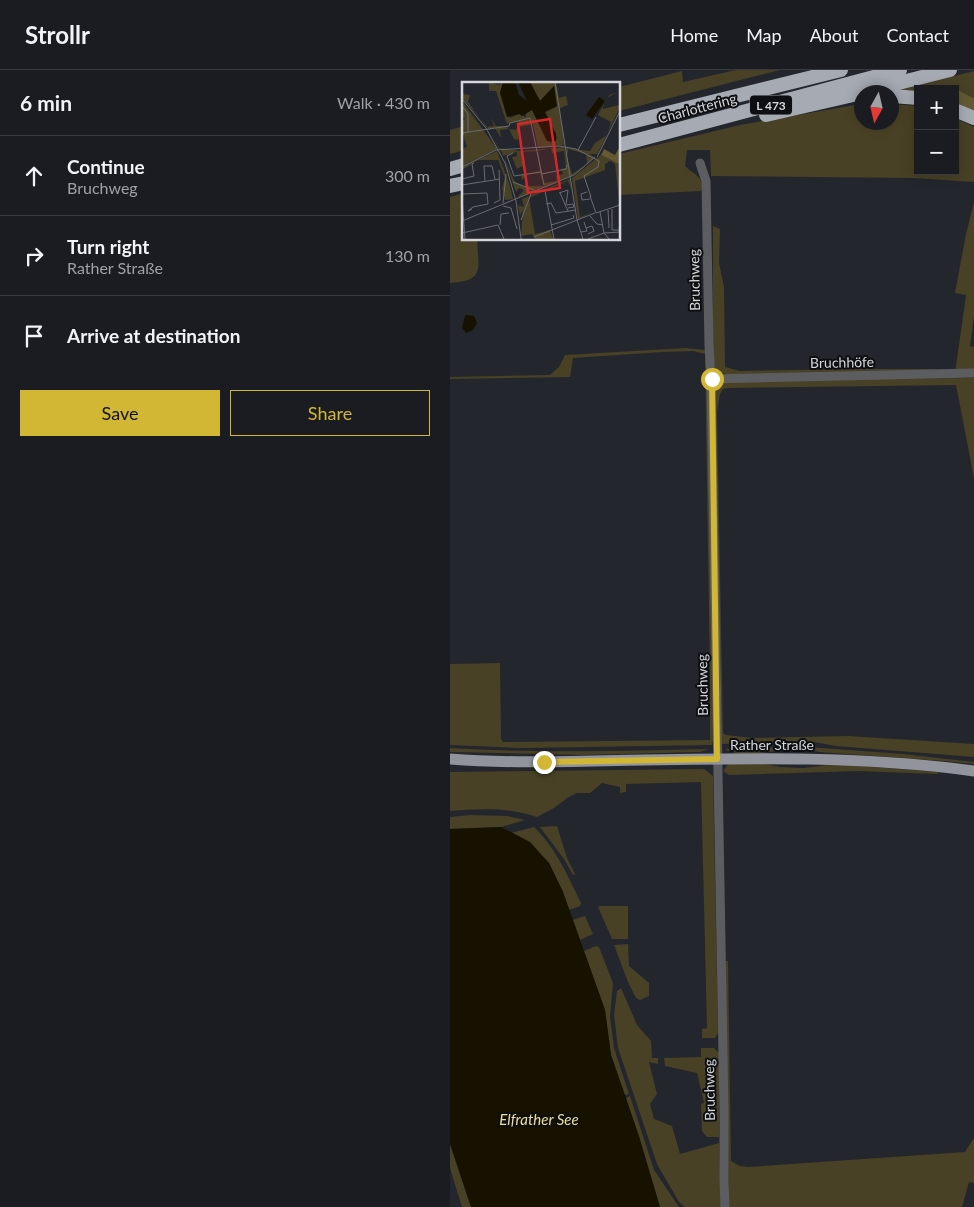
<!DOCTYPE html>
<meta charset="utf-8">
<style>
:root{--surface:#1a1c22;--page:#23252a;--text:#f1f3f6;--muted:#9fa1a5;--line:#383a40;--accent:#d2b735}
body{margin:0;font-family:Lato,sans-serif;background:var(--page);color:var(--text)}
.controls{position:absolute;right:15px;top:15px;display:grid;overflow:hidden;border-radius:0px;box-shadow:0 2px 12px #0003}
.controls button{width:45px;height:45px;display:grid;place-items:center;padding:0;border:0;border-bottom:1px solid var(--line);background:var(--surface);color:var(--text);font:25px sans-serif}
.compass{position:absolute;left:404px;top:15px;width:45px;height:45px;border-radius:50%;background:var(--surface);box-shadow:0 2px 12px #0003;rotate:188deg}
.stop{position:absolute;width:15px;height:15px;margin:-11px;border:4px solid #d2b735;border-radius:50%;background:#fff}
.stop.end{background:#d2b735;border-color:#fff;box-shadow:0 1px 5px #0008}
.list{margin:0;padding:0;list-style:none}
h2{display:flex;justify-content:space-between;align-items:center;height:65px;margin:0;padding:0 20px;font-size:21px}
h2 small{font-size:16px;font-weight:400;color:var(--muted)}
.list li{display:grid;grid-template-columns:32px 1fr auto;gap:15px;align-items:center;box-sizing:border-box;height:80px;padding:0 20px;border-top:1px solid var(--line)}
.list b{display:block;font-size:19px;white-space:nowrap}
.list p{margin:0;font-size:16px;white-space:nowrap;color:var(--muted)}
.list em{font-size:16px;font-style:normal;color:var(--muted)}
.actions{display:flex;gap:10px;padding:15px 20px}
.actions a{flex:1;padding:11px 0;border:1px solid var(--accent);border-radius:0px;text-align:center;font-size:18px;color:var(--accent)}
.actions .main{background:var(--accent);color:#111}
.icon{flex:none;width:28px;height:28px;fill:none;stroke:currentColor;stroke-width:2;stroke-linecap:round;stroke-linejoin:round}
.map{position:relative;flex:none;width:524px;height:1137px;overflow:hidden}
header{display:flex;align-items:center;gap:30px;box-sizing:border-box;height:70px;padding:0 25px;background:var(--surface);border-bottom:1px solid var(--line)}
header strong{font-size:24px}
nav{display:flex;gap:28px;margin-inline-start:auto;font-size:18px}
main{display:flex}
aside{flex:1;background:var(--surface)}
.map>svg:first-child{display:block}
</style>
<header>
<strong>Strollr</strong>
<nav><a>Home</a><a>Map</a><a>About</a><a>Contact</a></nav>
</header>
<main>
<aside>
<h2>6 min<small>Walk · 430 m</small></h2>
<ul class="list">
<li><svg class="icon" aria-label="ahead" viewBox="0 0 24 24"><path d="M12 20V5M6 11l6-6 6 6"/></svg><div><b>Continue</b><p>Bruchweg</p></div><em>300 m</em></li>
<li><svg class="icon" aria-label="right" viewBox="0 0 24 24"><path d="M7 20v-9h11M14 6l5 5-5 5"/></svg><div><b>Turn right</b><p>Rather Straße</p></div><em>130 m</em></li>
<li><svg class="icon" aria-label="arrive" viewBox="0 0 24 24"><path d="M6 21V4h12l-3 4 3 4H6"/></svg><div><b>Arrive at destination</b></div></li>
</ul>
<div class="actions"><a class="main">Save</a><a>Share</a></div>
</aside>
<div class="map">
<svg width="524" height="1137" viewBox="0 0 524 1137">
<rect width="100%" height="100%" fill="#23262d"/>
<g fill="#484125">
<polygon points="286,0 330,0 169,41 169,17 232,1 233,12"/>
<path d="M 524,1 L 524,28 C 516,26 511,20 504,19 L 468,19 L 468,26 L 446,21 Z"/>
<path d="M 411,34 L 412,52 L 442,52 L 442,34 L 468,36 L 468,101 L 505,101 L 505,48 L 524,57 L 524,112 L 463,108 L 261,106 L 260,80 L 237,80 L 235,96 C 243,104 256,108 251,121 L 169,125 L 169,84 L 290,55 Z"/>
<polygon points="14,56 14,80 0,84 0,60"/>
<path d="M 14,123 L 14,169 L 27,169 C 28,198 36,211 0,213 L 0,127 Z"/>
<polygon points="524,132 524,246 520,276 524,277 524,301 505,303 516,225 505,223 516,164"/>
<path d="M 263,156 L 270,159 L 269,193 L 274,217 L 275,297 L 290,301 L 401,299 L 484,299 L 496,303 L 278,305 C 271,303 267,302 263,294 Z"/>
<polygon points="236,278 255,280 258,288 263,670 262,675 72,678 0,675 0,594 50,593 51,669 53,672 260,670 260,608 255,284 243,281 212,282 123,288 120,307 0,309 0,307 100,305 109,297 115,285"/>
<polygon points="524,308 524,408 506,315 278,318 273,319 270,324 267,342 273,663 276,665 302,668 398,666 524,674 524,687 386,676 358,671 272,674 265,316 271,310"/>
<path d="M 341,677 L 341,679 C 325,681 289,688 275,679 Z"/>
<polygon points="358,677 453,684 524,692 524,694 494,691 369,682 358,679"/>
<path d="M 0,678 C 87,683 173,681 259,679 L 250,682 L 131,685 L 0,682 Z"/>
<polygon points="310,693 330,697 354,698 384,694 488,702 488,704 408,701 279,705 273,701 278,694"/>
<path d="M 254,699 L 263,706 L 268,963 L 265,968 L 252,968 L 252,959 L 257,958 L 251,712 L 176,714 L 176,722 L 170,723 L 170,717 L 152,713 L 140,723 L 127,723 L 117,728 L 104,738 L 87,747 C 58,737 30,739 0,741 L 0,702 Z"/>
<polygon points="20,745 57,746 75,750 51,757 0,759 0,747"/>
<polygon points="107,756 117,788 125,804 123,805 114,789 90,757"/>
<path d="M 84,757 C 106,778 118,806 131,833 L 130,836 L 119,840 L 113,822 L 99,793 L 61,763 Z"/>
<polygon points="150,836 178,836 178,869 162,869 148,837"/>
<polygon points="135,846 143,864 130,870 123,850"/>
<polygon points="178,874 179,896 199,913 199,926 190,930 186,928 178,912 164,875"/>
<polygon points="146,876 149,877 163,913 160,947 164,978 179,1024 175,1025 161,985 155,940 134,881"/>
<polygon points="275,891 278,891 281,1091 290,1096 298,1097 515,1082 524,1068 524,1113 519,1112 512,1137 279,1137"/>
<polygon points="171,918 187,955 201,971 202,988 208,988 208,994 199,992 207,1024 200,1034 204,1049 222,1056 230,1084 269,1073 271,1137 235,1137 229,1132 207,1094 168,978 164,945 167,921"/>
<polygon points="251,978 264,978 269,983 269,1067 257,1067 252,1061 251,1034 254,1033 247,1003 215,996 214,988 251,987"/>
<polygon points="180,1026 204,1100 229,1137 210,1137 176,1028"/>
<polygon points="0,1075 21,1137 12,1137 0,1098"/>
</g>
<path fill="#635a34" d="M 505,19 C 512,21 517,26 524,28 L 524,42 L 506,32 Z"/>
<g fill="#171100">
<polygon points="17,245 24,246 27,253 23,260 16,263 12,258 15,246"/>
<polygon points="51,757 80,772 99,793 113,822 155,940 161,985 189,1066 210,1137 21,1137 0,1073 0,759"/>
</g>
<g fill="none" stroke-linecap="round" stroke-linejoin="round">
<g stroke="#5c5d61" stroke-width="9">
<polyline points="250,93 256,111 259,275 261,309 274,1042 274,1109 275,1137"/>
<polyline points="261,309 524,303"/>
</g>
<path stroke="#91949c" stroke-width="11" d="M 0,689 C 64,694 129,691 194,690 C 304,688 414,686 524,701"/>
<g stroke="#a6aab3" stroke-width="14">
<polyline points="413,22 500,0"/>
<polyline points="442,26 468,28"/>
<polyline points="505,40 524,48"/>
<polyline points="316,45 412,23"/>
<polyline points="169,55 391,0"/>
<polyline points="169,75 450,0"/>
<polyline points="0,99 14,95"/>
<polyline points="0,116 14,113"/>
</g>
</g>
<g fill="none" stroke-linecap="round" stroke-linejoin="round">
<polyline stroke="#d2b735" stroke-width="6" points="94,692 267,689 262,309"/>
</g>
<g text-anchor="middle" dominant-baseline="central" stroke-width="4" stroke-linejoin="round" paint-order="stroke">
<rect fill="#0d0f12" stroke="#989a9e" stroke-width="1" x="300" y="25.5" width="42" height="19" rx="4"/>
<g font-size="12" font-weight="bold" fill="#d4d6da">
<text x="321" y="35">L 473</text>
</g>
<g font-size="14" fill="#d4d6da" stroke="#0d0f12">
<text transform="translate(247 38) rotate(-15)">Charlottering</text>
<text transform="translate(244 210) rotate(-91)">Bruchweg</text>
<text transform="translate(392 292) rotate(-1)">Bruchhöfe</text>
<text transform="translate(252 615) rotate(-91)">Bruchweg</text>
<text x="322" y="674">Rather Straße</text>
<text transform="translate(259 1020) rotate(-91)">Bruchweg</text>
</g>
<g font-size="15" font-style="italic" fill="#edde9b" stroke="#0d0f12">
<text x="89" y="1049">Elfrather See</text>
</g>
</g>
<g transform="translate(12 12)">
<rect width="158" height="158" fill="#23262d"/>
<path d="M 27,0 L 37,3 L 41,0 L 38,11 L 48,36 L 57,32 L 64,35 L 64,30 L 70,27 L 88,61 L 95,56 L 83,30 L 94,25 L 92,4 L 78,19 L 68,0 L 94,0 L 97,16 L 104,14 L 106,23 L 98,26 L 102,63 L 76,66 L 71,42 L 57,45 L 56,58 L 52,57 L 47,47 L 54,48 L 57,39 L 45,42 L 34,9 L 27,9 ZM 157,10 L 146,15 L 141,23 L 141,27 L 157,23 L 157,27 L 141,61 L 135,72 L 127,72 L 132,75 L 128,80 L 117,89 L 109,94 L 55,116 L 62,108 L 57,106 L 54,110 L 39,68 L 37,67 L 26,46 L 0,16 L 0,12 L 8,13 L 6,20 L 24,45 L 32,44 L 29,36 L 34,44 L 46,44 L 46,47 L 38,48 L 39,56 L 33,46 L 27,48 L 37,66 L 59,69 L 102,65 L 110,92 L 125,82 L 124,72 L 106,67 L 106,73 L 104,67 L 105,66 L 128,69 L 133,61 L 145,53 L 149,40 L 136,33 L 147,13 ZM 89,66 L 90,71 L 102,69 L 104,86 L 80,91 L 76,69 ZM 75,69 L 78,89 L 64,92 L 59,70 ZM 55,70 L 55,74 L 50,75 L 55,87 L 60,84 L 63,89 L 63,93 L 59,93 L 60,98 L 64,94 L 63,105 L 53,100 L 41,74 ZM 99,87 L 101,92 L 94,94 L 95,99 L 81,101 L 82,104 L 65,104 L 64,93 L 78,91 L 80,99 L 80,92 ZM 0,19 L 35,67 L 0,84 L 0,67 L 5,65 L 0,50 L 0,39 L 3,37 L 0,34 ZM 35,69 L 47,101 L 51,117 L 43,118 L 40,106 L 43,96 L 36,78 L 16,78 L 0,88 L 0,85 ZM 139,73 L 157,82 L 157,118 L 153,82 L 148,79 L 143,82 L 143,88 L 113,99 L 118,135 L 132,130 L 116,137 L 110,96 ZM 108,97 L 109,107 L 106,99 L 67,116 L 73,152 L 88,148 L 91,157 L 73,157 L 70,152 L 59,154 L 61,128 L 58,133 L 56,123 L 62,125 L 60,117 Z" fill="#484125" fill-rule="evenodd"/>
<path d="M 157,66 L 157,82 L 139,73 L 142,67 L 153,73 Z" fill="#635a34"/>
<path d="M 41,0 L 53,0 L 57,13 L 65,19 L 56,0 L 68,0 L 78,19 L 92,4 L 95,24 L 83,30 L 94,52 L 94,59 L 85,59 L 70,28 L 60,34 L 57,32 L 45,35 L 38,11 ZM 137,15 L 143,19 L 130,37 L 124,33 Z" fill="#171100"/>
<path fill="none" stroke="#6a6c72" stroke-width="1" d="M 93,0 L 115,138 L 121,157M 0,17 L 24,46 L 43,81 L 54,119 L 59,157M 0,24 L 6,32 L 6,50M 0,51 L 47,44 L 48,41 L 68,36 L 82,103M 116,68 L 134,35M 51,71 L 45,74 L 52,94 L 79,90M 135,75 L 158,29M 0,85 L 34,68 L 97,64 L 114,67 L 137,79 L 136,85 L 122,94 L 129,115M 80,92 L 104,87 L 105,83M 0,97 L 12,94 L 10,82 L 12,81M 23,99 L 22,84 L 30,84 L 33,97M 51,100 L 72,108M 0,103 L 38,97M 83,109 L 92,157M 125,110 L 119,112 L 120,118 L 128,117M 97,111 L 106,108 L 104,123M 98,111 L 106,129M 0,112 L 25,111 L 26,122 L 11,125 L 6,129 L 10,127M 128,114 L 134,131 L 158,123M 0,116 L 3,157M 32,121 L 38,118 L 37,88M 41,121 L 44,92M 84,122 L 89,121 L 94,131M 105,123 L 111,122 L 112,125 L 106,126M 41,124 L 49,126 L 55,147M 150,127 L 150,148 L 158,148M 146,128 L 147,146M 138,130 L 142,151 L 147,157M 94,131 L 114,128M 128,134 L 135,142 L 141,143M 59,138 L 69,112M 0,139 L 112,93 L 133,75M 38,143 L 39,132 L 47,131M 89,143 L 112,136 L 111,133M 124,146 L 130,144 L 132,149 L 126,152M 119,150 L 125,149 L 122,140M 0,151 L 36,143 L 42,157M 72,155 L 133,131M 126,157 L 142,151 L 158,150"/>
<path fill="#d62828" fill-opacity="0.15" stroke="#d62828" stroke-width="2.5" d="M 88,37 L 98,106 L 66,111 L 56,42 Z"/>
<rect width="158" height="158" fill="none" stroke="#d4d6da" stroke-width="2.5"/>
</g>
</svg>
<div class="controls">
<button>+</button>
<button>−</button>
</div>
<svg class="compass" viewBox="-18 -18 36 36"><path d="M0-13l5 13h-10z" fill="#e53935"/><path d="M0 13l5-13h-10z" fill="#9fa1a5"/></svg>
<div class="stop" style="left:262px;top:309px"></div>
<div class="stop end" style="left:94px;top:692px"></div>
</div>
</main>
